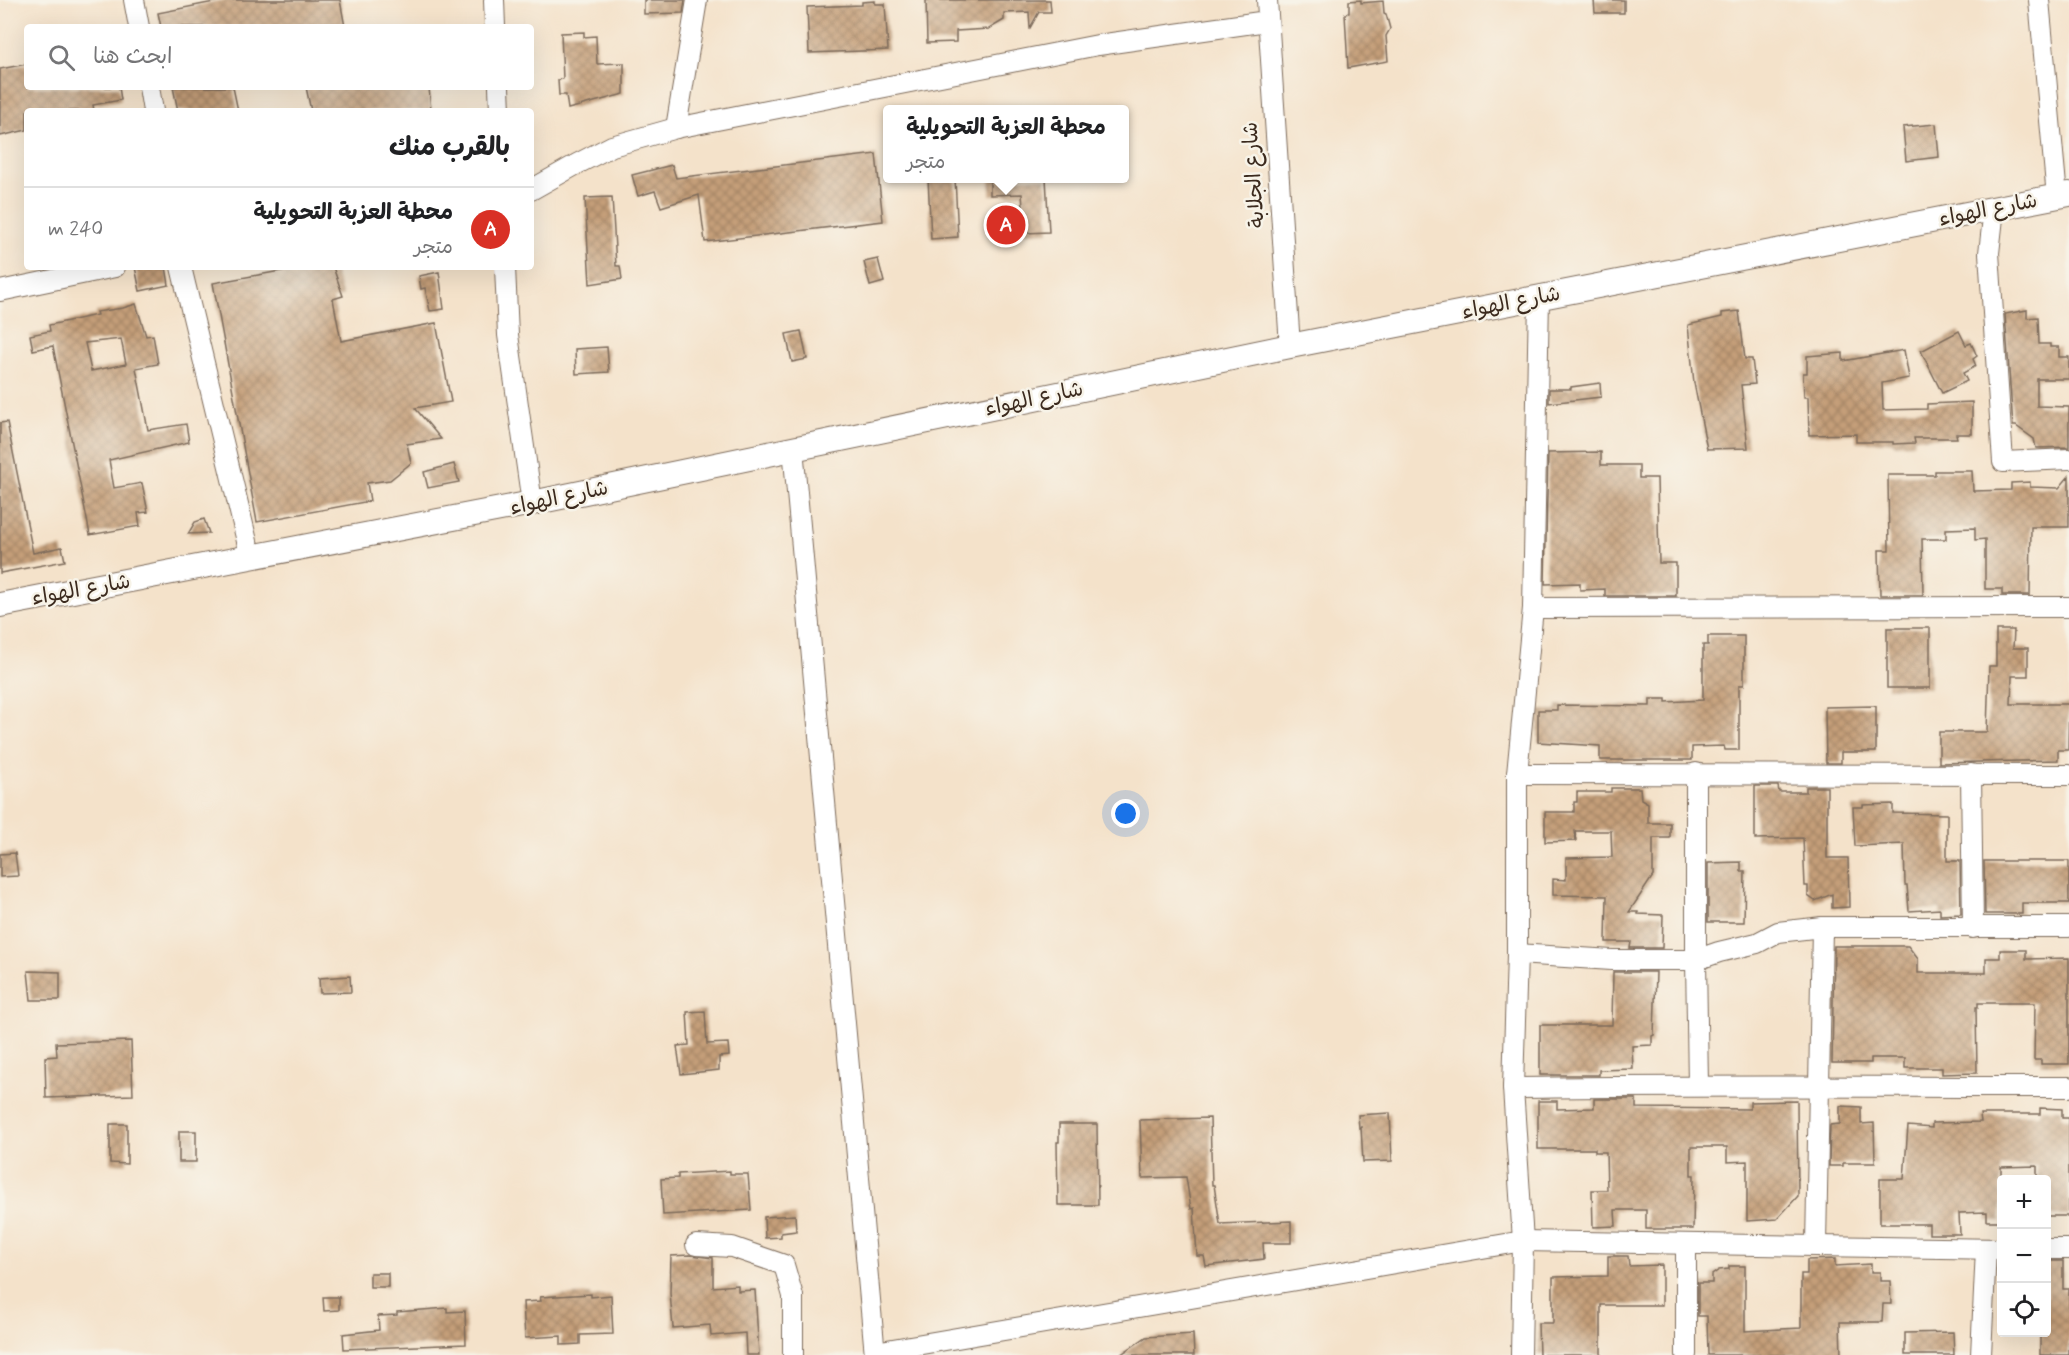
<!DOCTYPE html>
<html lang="ar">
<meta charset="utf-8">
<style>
:root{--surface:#fff;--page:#f6f6f6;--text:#202124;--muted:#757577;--line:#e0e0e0;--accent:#d93025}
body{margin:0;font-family:Mynerve,"Playpen Sans Arabic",sans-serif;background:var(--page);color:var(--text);direction:rtl}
.controls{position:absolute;right:18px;bottom:18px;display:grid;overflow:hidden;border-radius:6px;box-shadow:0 6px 24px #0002}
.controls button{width:54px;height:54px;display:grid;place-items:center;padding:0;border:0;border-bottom:2px solid var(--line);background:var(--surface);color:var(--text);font:30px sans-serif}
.you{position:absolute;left:1126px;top:814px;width:21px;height:21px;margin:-15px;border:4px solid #fff;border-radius:50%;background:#1a73e8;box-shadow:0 0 0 9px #1a73e833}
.badge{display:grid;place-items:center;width:39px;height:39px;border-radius:50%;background:var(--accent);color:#fff;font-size:20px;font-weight:700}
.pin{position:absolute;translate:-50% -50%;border:3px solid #fff;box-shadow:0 2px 6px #0006}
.popup{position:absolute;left:883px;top:105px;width:246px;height:78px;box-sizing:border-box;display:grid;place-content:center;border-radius:6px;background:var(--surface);filter:drop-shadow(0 2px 4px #0005);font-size:20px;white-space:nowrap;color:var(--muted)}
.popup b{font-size:22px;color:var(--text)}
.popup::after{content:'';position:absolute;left:50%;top:100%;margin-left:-12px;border:12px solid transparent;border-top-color:var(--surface)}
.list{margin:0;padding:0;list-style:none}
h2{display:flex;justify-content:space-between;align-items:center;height:78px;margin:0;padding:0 24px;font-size:26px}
h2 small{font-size:20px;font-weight:400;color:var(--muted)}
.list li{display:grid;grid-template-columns:39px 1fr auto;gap:18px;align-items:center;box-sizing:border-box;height:84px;padding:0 24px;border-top:2px solid var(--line)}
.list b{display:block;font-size:22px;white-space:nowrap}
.list p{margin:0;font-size:20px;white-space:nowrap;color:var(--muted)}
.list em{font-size:20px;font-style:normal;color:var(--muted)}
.icon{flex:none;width:33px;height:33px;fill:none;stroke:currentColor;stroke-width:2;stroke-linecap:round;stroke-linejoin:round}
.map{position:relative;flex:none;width:2069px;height:1355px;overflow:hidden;direction:ltr}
.search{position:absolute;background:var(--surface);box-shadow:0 6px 24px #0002;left:24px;top:24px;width:510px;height:66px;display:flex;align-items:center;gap:15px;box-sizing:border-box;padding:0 21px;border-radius:6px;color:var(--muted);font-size:22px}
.panel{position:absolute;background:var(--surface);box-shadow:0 6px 24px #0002;left:24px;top:108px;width:510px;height:162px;border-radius:6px;direction:rtl}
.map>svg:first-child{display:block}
</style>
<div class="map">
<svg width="2069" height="1355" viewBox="0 0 2069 1355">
<defs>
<pattern id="building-cross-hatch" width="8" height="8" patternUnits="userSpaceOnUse" patternTransform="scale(1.5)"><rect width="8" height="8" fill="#c59f79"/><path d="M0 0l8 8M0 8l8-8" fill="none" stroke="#a18263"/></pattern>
</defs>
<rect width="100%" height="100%" fill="#f7f3e8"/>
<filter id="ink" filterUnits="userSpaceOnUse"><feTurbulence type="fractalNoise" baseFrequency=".0167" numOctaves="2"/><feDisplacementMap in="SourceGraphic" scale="12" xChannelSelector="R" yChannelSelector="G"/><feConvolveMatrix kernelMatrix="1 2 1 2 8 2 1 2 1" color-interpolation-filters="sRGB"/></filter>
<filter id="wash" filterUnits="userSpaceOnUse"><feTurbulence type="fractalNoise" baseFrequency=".008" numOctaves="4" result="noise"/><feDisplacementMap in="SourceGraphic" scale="24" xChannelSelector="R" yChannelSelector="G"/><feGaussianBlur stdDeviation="1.35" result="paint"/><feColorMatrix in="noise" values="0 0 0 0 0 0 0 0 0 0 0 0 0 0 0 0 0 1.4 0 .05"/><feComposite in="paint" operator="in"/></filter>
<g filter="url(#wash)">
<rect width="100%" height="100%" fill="#f4e2ca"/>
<g id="blocks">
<g fill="url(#building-cross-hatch)" fill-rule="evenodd">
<polygon points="224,0 340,0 345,27 161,27 158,13"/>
<polygon points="644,0 685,0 683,13 644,14"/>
<polygon points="926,0 1050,0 1051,12 1039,12 1030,28 1029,12 1004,13 1004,20 989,29 956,31 956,42 927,43"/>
<polygon points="1361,0 1361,3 1383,1 1384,13 1386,14 1390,29 1386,36 1388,61 1348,68 1345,14 1349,13 1349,1"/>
<polygon points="1594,0 1624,0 1624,13 1595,13"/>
<polygon points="875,1 875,4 885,4 888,50 809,53 807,7 862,5 862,2"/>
<polygon points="584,32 584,37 596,36 597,64 624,63 624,94 568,109 566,95 559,95 558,80 563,79 561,33"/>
<polygon points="27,64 27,87 119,87 121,100 93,105 94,111 27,111 27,130 0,136 0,69"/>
<polygon points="173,87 233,87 238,111 178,111"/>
<polygon points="306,87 429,87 431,111 311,111"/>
<polygon points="1936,124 1939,157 1906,161 1903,127"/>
<polygon points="876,154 883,221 705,242 699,195 661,207 655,191 638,196 632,175 672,165 676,178"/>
<polygon points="928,178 955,178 958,237 931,239"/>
<polygon points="990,178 1046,178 1049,232 1025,233 1022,194 990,195"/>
<polygon points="612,197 616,266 620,266 622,279 590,284 585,198"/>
<polygon points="878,259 884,282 870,286 864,262"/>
<polygon points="135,267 166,267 169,285 140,291"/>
<polygon points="303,267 333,267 343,296 333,299 341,341 436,323 451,402 415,408 441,439 407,444 411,463 390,480 367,483 370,501 257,522 213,283"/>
<polygon points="439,272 444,309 430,311 425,288 421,289 419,276"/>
<path d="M 136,304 L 146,336 L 153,335 L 158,364 L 136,368 L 148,430 L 186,424 L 189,442 L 109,460 L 114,488 L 142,483 L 148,512 L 138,513 L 140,526 L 90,535 L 53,346 L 33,350 L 30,335 L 50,331 L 49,325 L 97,315 L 96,312 L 123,308 ZM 121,339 L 126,364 L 91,371 L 85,343 Z"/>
<polygon points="2027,310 2027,318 2038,317 2039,344 2050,344 2050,347 2059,347 2059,357 2069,357 2069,379 2037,379 2037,406 2069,407 2069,447 2036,448 2034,439 2016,426 2013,426 2005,314"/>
<polygon points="1739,311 1745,359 1752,359 1755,384 1741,385 1748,448 1707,449 1694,383 1688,325 1722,317 1722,313"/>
<polygon points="801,331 807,359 792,362 786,334"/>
<polygon points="1959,331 1966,345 1971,343 1977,356 1973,359 1976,366 1963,373 1967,381 1942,393 1921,351"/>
<polygon points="607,347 609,372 576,374 575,349"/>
<polygon points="1904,350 1909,378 1882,383 1883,410 1927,409 1927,404 1972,402 1972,434 1956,434 1957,438 1914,438 1915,443 1893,444 1893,442 1856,442 1856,434 1809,435 1808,397 1804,397 1803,373 1807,373 1807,356 1843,353 1843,361"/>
<polygon points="1600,383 1601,397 1549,403 1549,389 1571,389 1571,387"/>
<polygon points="7,422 33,553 62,547 65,561 0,573 0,423"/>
<polygon points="1601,452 1601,465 1639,465 1639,478 1657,478 1659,563 1676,563 1676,596 1605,596 1605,589 1580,590 1580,583 1545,584 1548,453"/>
<polygon points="454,464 459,482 428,488 424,472"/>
<polygon points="1935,471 1972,471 1973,491 2011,490 2011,483 2030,482 2030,487 2059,488 2069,476 2069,527 2031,527 2030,595 2002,595 2002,589 1985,589 1985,539 1975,540 1975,528 1946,529 1946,539 1922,539 1923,595 1880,595 1879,550 1889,550 1888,475 1935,475"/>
<polygon points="204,519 209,533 188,534 195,522"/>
<rect x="1887" y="628" width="43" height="60"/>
<polygon points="1996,630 2014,630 2013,648 2028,648 2028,676 2012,676 2011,704 2069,704 2068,750 2058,750 2058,760 1939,763 1939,732 1987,732 1989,666 1996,666"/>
<polygon points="1708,636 1744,636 1744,685 1739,685 1739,750 1725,750 1724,746 1692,747 1692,760 1600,760 1600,746 1538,742 1538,710 1557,710 1557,705 1650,706 1650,699 1666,699 1666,702 1703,700 1703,645 1708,645"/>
<polygon points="1876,706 1876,752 1841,752 1841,763 1826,763 1825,707"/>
<polygon points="1755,786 1778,786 1779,792 1806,792 1806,787 1827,787 1827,858 1848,858 1849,907 1832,908 1832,894 1815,901 1808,896 1808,886 1805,886 1803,838 1755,839"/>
<polygon points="1611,788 1640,788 1641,799 1648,803 1648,823 1670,823 1670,838 1653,838 1653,876 1629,912 1638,912 1638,914 1663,915 1662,948 1630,948 1631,942 1606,942 1607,896 1553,895 1553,879 1566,880 1566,858 1612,857 1611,831 1575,831 1576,841 1545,842 1545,812 1574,812 1574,802 1577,802 1577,792 1611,792"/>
<polygon points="1893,804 1893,813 1947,814 1947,861 1960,861 1961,914 1940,915 1940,909 1909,911 1907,885 1905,885 1904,844 1855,846 1853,807 1863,807 1863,805"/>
<polygon points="15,853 18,876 0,877 0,854"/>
<polygon points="1984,861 2069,861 2069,903 2022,903 2022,914 1985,914"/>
<polygon points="1741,862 1741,871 1745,871 1744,922 1708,922 1708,863"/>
<polygon points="1834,946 1908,946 1918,959 1918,973 1986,973 1986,958 2000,958 2000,950 2026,950 2026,959 2069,958 2069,1064 2041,1064 2041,1060 2034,1060 2035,1003 1978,1003 1978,1007 1976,1007 1977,1073 1942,1074 1942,1068 1905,1068 1905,1058 1871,1058 1871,1063 1832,1063"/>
<polygon points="28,971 60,972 60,1000 31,1000"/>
<polygon points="1613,972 1656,972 1654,1035 1652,1036 1652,1045 1632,1046 1633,1069 1599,1070 1599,1075 1540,1075 1540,1025 1612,1025"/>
<polygon points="350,976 351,992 320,993 319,978"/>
<polygon points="705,1011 707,1044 728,1043 729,1056 719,1057 719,1070 681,1074 677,1046 689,1045 687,1012"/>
<polygon points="131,1041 133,1095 46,1098 45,1057 57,1056 56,1043"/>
<polygon points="1594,1099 1636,1099 1636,1108 1750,1109 1750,1102 1797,1101 1798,1196 1777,1219 1747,1221 1747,1161 1727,1162 1727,1147 1691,1147 1691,1175 1694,1175 1693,1229 1646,1229 1646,1210 1615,1210 1616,1226 1593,1227 1592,1190 1607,1190 1606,1152 1595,1152 1595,1149 1538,1149 1538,1101 1557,1101 1557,1109 1594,1108"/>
<polygon points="1840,1106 1861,1107 1861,1124 1874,1123 1875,1163 1843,1163 1843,1166 1829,1166 1830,1125 1840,1124"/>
<polygon points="2040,1108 2062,1109 2062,1118 2069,1118 2069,1216 2046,1216 2046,1179 2037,1179 2037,1166 2001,1167 2001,1221 1987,1221 1987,1212 1959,1213 1960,1234 1929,1234 1929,1224 1880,1224 1880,1179 1904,1179 1908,1126 1932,1128 1932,1123 1981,1122 1980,1114 2040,1114"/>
<polygon points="1390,1113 1392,1161 1363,1162 1361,1127 1359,1128 1358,1115"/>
<polygon points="1210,1118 1212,1185 1214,1185 1220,1224 1291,1221 1291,1243 1263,1243 1264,1259 1206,1266 1204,1256 1197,1256 1194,1208 1191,1209 1186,1177 1142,1178 1140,1120"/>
<polygon points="110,1124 127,1124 127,1164 110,1163"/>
<polygon points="1059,1124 1097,1124 1098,1205 1058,1205 1057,1142 1059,1142"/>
<rect x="179" y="1131" width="17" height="31"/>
<polygon points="730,1171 730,1174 748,1174 751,1210 663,1215 661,1179 678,1178 678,1174"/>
<polygon points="795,1215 796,1231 781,1233 781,1237 765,1238 764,1217"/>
<polygon points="690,1255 713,1258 713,1287 738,1285 738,1291 755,1290 759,1355 746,1355 745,1333 711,1336 710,1325 673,1328 670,1293 671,1256"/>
<polygon points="1608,1256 1628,1256 1629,1266 1662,1265 1662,1305 1601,1305 1601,1355 1539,1355 1538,1323 1553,1323 1553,1277 1608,1276"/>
<polygon points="1835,1259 1835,1266 1871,1264 1871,1272 1880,1272 1880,1281 1890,1281 1891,1304 1883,1304 1882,1322 1840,1322 1841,1355 1708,1355 1707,1316 1698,1316 1698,1283 1712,1283 1712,1275 1719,1270 1729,1269 1729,1266 1745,1266 1745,1331 1801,1328 1801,1274 1807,1274 1807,1260"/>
<polygon points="2046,1261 2063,1261 2063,1289 2069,1289 2069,1355 2040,1355 2040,1332 2046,1332"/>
<rect x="370" y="1273" width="18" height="14"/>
<polygon points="591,1294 591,1297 611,1295 613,1334 580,1335 580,1344 561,1345 561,1336 525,1338 523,1302 541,1301 540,1297"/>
<polygon points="323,1297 339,1297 339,1310 324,1311"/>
<polygon points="447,1308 447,1312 465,1311 466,1344 344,1349 343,1334 379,1330 378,1316 397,1315 397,1312"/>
<polygon points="1953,1332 1954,1355 1905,1355 1905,1333"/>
<polygon points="1193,1334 1194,1355 1120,1355 1146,1337"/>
</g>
</g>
</g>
<g filter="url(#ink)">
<use href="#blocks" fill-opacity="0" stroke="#7c6a5a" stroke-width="1.5"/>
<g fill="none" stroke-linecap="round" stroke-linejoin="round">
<defs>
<g id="minor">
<polyline points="134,0 139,27"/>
<polyline points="494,0 495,27"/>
<polyline points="1267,0 1290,346"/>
<polyline points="2039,0 2057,197"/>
<polyline points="149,87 153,111"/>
<polyline points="499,87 500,111"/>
<polyline points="676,128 697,0"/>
<polyline points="531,190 577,164 612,146 676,128 1098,45 1267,21"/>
<polyline points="1994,209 1989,253 2003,462 2069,459"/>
<polyline points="181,267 251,558"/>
<polyline points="505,267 508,335 532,503"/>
<polyline points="0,291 115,267"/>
<polyline points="793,448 875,1355"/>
<polyline points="1533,608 2069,607"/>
<polyline points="1696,773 1696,960 1698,1085"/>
<polyline points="1517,774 2069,775"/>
<polyline points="1971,774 1973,928"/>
<polyline points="1517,954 1612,960 1696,960 1719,952 1757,943 1778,932 1822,927 2069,927"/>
<path d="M 1513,1088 C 1698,1085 1884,1087 2069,1087"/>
<polyline points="696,1245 732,1247 784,1265 793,1296 793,1355"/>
<polyline points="1686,1245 1686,1355"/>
<polyline points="1816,1245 1822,927"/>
<polyline points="2046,1249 2069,1249"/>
<polyline points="875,1352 1523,1241 2002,1249"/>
<polyline points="1521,1355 1523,1241 1513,1088 1517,954 1517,774 1533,608 1539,298"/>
<polyline points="1981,1355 1986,1249"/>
</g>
<polyline id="tertiary" points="0,605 532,503 1290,346 2069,194"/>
</defs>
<use href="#minor" stroke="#7c6a5a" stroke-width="22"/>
<use href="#tertiary" stroke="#7c6a5a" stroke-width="26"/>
<use href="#minor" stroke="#fff" stroke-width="20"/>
<use href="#tertiary" stroke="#fff" stroke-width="24"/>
</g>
</g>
<g text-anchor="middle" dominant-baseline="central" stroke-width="5" stroke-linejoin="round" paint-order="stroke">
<g font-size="21" fill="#3b2a1e" stroke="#f7f3e8">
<text transform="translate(1254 175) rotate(-94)">شارع الجلابة</text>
<text transform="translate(1988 210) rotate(-11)">شارع الهواء</text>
<text transform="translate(1511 303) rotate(-11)">شارع الهواء</text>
<text transform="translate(1034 399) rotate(-12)">شارع الهواء</text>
<text transform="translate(559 498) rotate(-12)">شارع الهواء</text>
<text transform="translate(81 590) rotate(-10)">شارع الهواء</text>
</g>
</g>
</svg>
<div class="controls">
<button>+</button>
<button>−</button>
<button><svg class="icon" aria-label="locate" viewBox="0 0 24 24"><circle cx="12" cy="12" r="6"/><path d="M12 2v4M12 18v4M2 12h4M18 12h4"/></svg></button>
</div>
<div class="you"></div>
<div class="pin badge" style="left:1006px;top:225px">A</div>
<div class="popup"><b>محطة العزبة التحويلية</b>متجر</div>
<div class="search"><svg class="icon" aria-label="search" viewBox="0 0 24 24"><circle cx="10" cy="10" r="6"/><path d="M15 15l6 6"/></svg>ابحث هنا</div>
<section class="panel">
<h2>بالقرب منك<small></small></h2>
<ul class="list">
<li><span class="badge">A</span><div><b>محطة العزبة التحويلية</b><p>متجر</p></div><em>240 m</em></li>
</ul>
</section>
</div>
